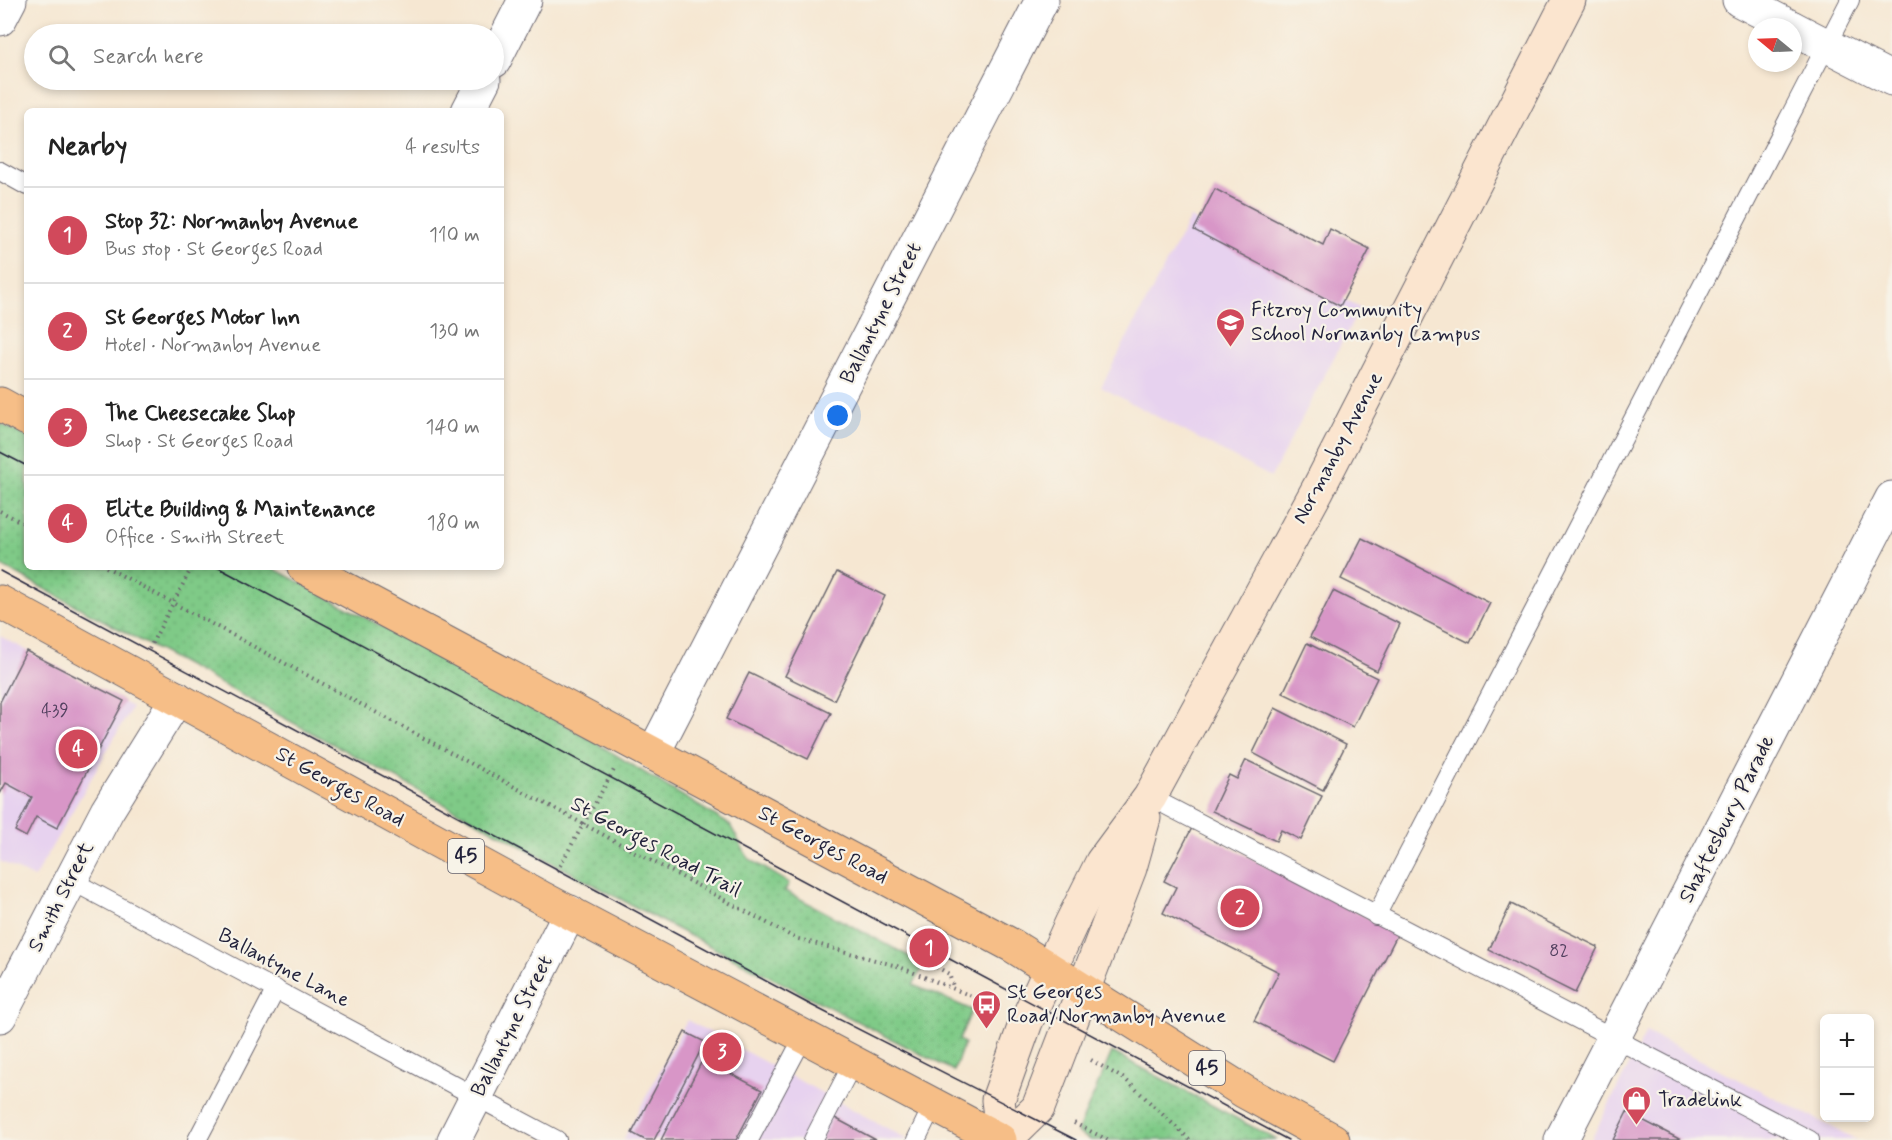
<!DOCTYPE html>
<meta charset="utf-8">
<style>
:root{--surface:#fff;--page:#f2f2f2;--text:#222;--muted:#767676;--line:#e0e0e0;--accent:#d1495b}
body{margin:0;font-family:Mynerve,sans-serif;background:var(--page);color:var(--text)}
.controls{position:absolute;right:18px;bottom:18px;display:grid;overflow:hidden;border-radius:9px;box-shadow:0 3px 9px #0003}
.controls button{width:54px;height:54px;display:grid;place-items:center;padding:0;border:0;border-bottom:2px solid var(--line);background:var(--surface);color:var(--text);font:30px sans-serif}
.compass{position:absolute;left:1748px;top:18px;width:54px;height:54px;border-radius:50%;background:var(--surface);box-shadow:0 3px 9px #0003;rotate:289deg}
.you{position:absolute;left:838px;top:416px;width:21px;height:21px;margin:-15px;border:4px solid #fff;border-radius:50%;background:#1a73e8;box-shadow:0 0 0 9px #1a73e833}
.badge{display:grid;place-items:center;width:39px;height:39px;border-radius:50%;background:var(--accent);color:#fff;font-size:20px;font-weight:700}
.pin{position:absolute;translate:-50% -50%;border:3px solid #fff;box-shadow:0 2px 6px #0006}
.list{margin:0;padding:0;list-style:none}
h2{display:flex;justify-content:space-between;align-items:center;height:78px;margin:0;padding:0 24px;font-size:26px}
h2 small{font-size:20px;font-weight:400;color:var(--muted)}
.list li{display:grid;grid-template-columns:39px 1fr auto;gap:18px;align-items:center;box-sizing:border-box;height:96px;padding:0 24px;border-top:2px solid var(--line)}
.list b{display:block;font-size:22px;white-space:nowrap}
.list p{margin:0;font-size:20px;white-space:nowrap;color:var(--muted)}
.list em{font-size:20px;font-style:normal;color:var(--muted)}
.icon{flex:none;width:33px;height:33px;fill:none;stroke:currentColor;stroke-width:2;stroke-linecap:round;stroke-linejoin:round}
.map{position:relative;flex:none;width:1892px;height:1140px;overflow:hidden}
.search{position:absolute;background:var(--surface);box-shadow:0 3px 9px #0003;left:24px;top:24px;width:480px;height:66px;display:flex;align-items:center;gap:15px;box-sizing:border-box;padding:0 21px;border-radius:33px;color:var(--muted);font-size:22px}
.panel{position:absolute;background:var(--surface);box-shadow:0 3px 9px #0003;left:24px;top:108px;width:480px;height:462px;border-radius:9px}
.map>svg:first-child{display:block}
</style>
<div class="map">
<svg width="1892" height="1140" viewBox="0 0 1892 1140">
<defs>
<pattern id="grass-dots" width="8" height="8" patternUnits="userSpaceOnUse" patternTransform="scale(1.5)"><rect width="8" height="8" fill="#7fca87"/><path d="M2 2h.1M6 6h.1" fill="none" stroke="#6dad75" stroke-width="1.8" stroke-linecap="round"/></pattern>
</defs>
<rect width="100%" height="100%" fill="#f7f3e8"/>
<filter id="ink" filterUnits="userSpaceOnUse"><feTurbulence type="fractalNoise" baseFrequency=".0167" numOctaves="2"/><feDisplacementMap in="SourceGraphic" scale="12" xChannelSelector="R" yChannelSelector="G"/><feConvolveMatrix kernelMatrix="1 2 1 2 8 2 1 2 1" color-interpolation-filters="sRGB"/></filter>
<filter id="wash" filterUnits="userSpaceOnUse"><feTurbulence type="fractalNoise" baseFrequency=".008" numOctaves="4" result="noise"/><feDisplacementMap in="SourceGraphic" scale="24" xChannelSelector="R" yChannelSelector="G"/><feGaussianBlur stdDeviation="1.35" result="paint"/><feColorMatrix in="noise" values="0 0 0 0 0 0 0 0 0 0 0 0 0 0 0 0 0 1.4 0 .05"/><feComposite in="paint" operator="in"/></filter>
<g filter="url(#wash)">
<rect width="100%" height="100%" fill="#f6e7d2"/>
<g fill="#e7d2ef">
<polygon points="1190,218 1360,308 1271,477 1101,387"/>
<polygon points="0,636 132,707 34,878 0,861"/>
<polygon points="687,1020 909,1140 623,1140"/>
<polygon points="1646,1032 1857,1140 1591,1140"/>
</g>
<g fill="url(#grass-dots)" stroke="#507661" stroke-width="1.5">
<polygon points="0,423 27,437 27,567 271,567 575,730 730,825 748,858 789,883 785,891 924,964 913,985 972,1010 959,1040 964,1043 954,1071 665,923 0,565"/>
<polygon points="1112,1052 1277,1140 1091,1140 1077,1133"/>
</g>
<g id="blocks">
<g fill="#d896c7">
<polygon points="1215,189 1323,245 1330,229 1370,249 1340,306 1194,230"/>
<polygon points="1362,538 1490,603 1470,643 1341,579"/>
<polygon points="837,572 885,596 834,700 785,676"/>
<polygon points="1333,591 1400,624 1377,671 1310,637"/>
<polygon points="1307,643 1377,678 1353,727 1283,693"/>
<polygon points="26,651 124,701 57,828 36,817 26,837 15,831 32,797 6,783 0,794 0,702"/>
<polygon points="749,673 831,713 808,759 726,719"/>
<polygon points="1275,708 1346,744 1323,790 1253,753"/>
<polygon points="1246,760 1322,796 1301,840 1281,830 1276,841 1212,811 1229,775 1237,779"/>
<polygon points="1192,828 1398,933 1333,1061 1254,1021 1279,972 1163,913 1176,887 1164,881"/>
<polygon points="1511,904 1598,947 1575,993 1489,950"/>
<polygon points="685,1032 705,1042 654,1140 645,1140 632,1133"/>
<polygon points="703,1059 762,1090 736,1140 661,1140"/>
<polygon points="1627,1112 1681,1140 1613,1140"/>
<polygon points="833,1117 876,1140 821,1140"/>
</g>
</g>
</g>
<g filter="url(#ink)">
<use href="#blocks" fill-opacity="0" stroke="#6c6770" stroke-width="1.5"/>
<g fill="none" stroke-linecap="round" stroke-linejoin="round">
<defs>
<g id="lane">
<polyline points="0,171 27,186"/>
<polyline points="1150,797 1810,1140"/>
<polyline points="70,880 557,1140"/>
<polyline points="1376,916 1850,0"/>
<polyline points="197,1140 276,989"/>
<polyline points="749,1140 804,1036"/>
<polyline points="813,1140 853,1063"/>
<polyline points="916,1140 933,1105"/>
</g>
<g id="street">
<polyline points="1739,0 1791,27"/>
<polyline points="0,19 10,0"/>
<polyline points="1793,28 1892,79"/>
<polyline points="494,61 525,0"/>
<polyline points="468,111 484,80"/>
<polyline points="653,754 1042,0"/>
<polyline points="0,1016 107,811 177,698"/>
<polyline points="454,1140 570,912"/>
<polyline points="1561,1140 1892,498"/>
</g>
<g id="secondary">
<polyline points="1003,1140 998,1100 1026,1022 1071,924 1102,862 1150,797 1318,489 1569,0"/>
<polyline points="1005,1140 1038,1108 1130,868 1144,818"/>
</g>
<g id="highway">
<polyline points="0,404 27,419"/>
<polyline points="304,567 1013,946 1245,1092 1333,1140"/>
<polyline points="0,602 542,898 1000,1140"/>
</g>
</defs>
<use href="#lane" stroke="#6c6770" stroke-width="20"/>
<use href="#street" stroke="#6c6770" stroke-width="35"/>
<use href="#secondary" stroke="#6c6770" stroke-width="35"/>
<use href="#highway" stroke="#6c6770" stroke-width="35"/>
<g stroke="#6c6770" stroke-width="4" stroke-dasharray="1.5 4.5" stroke-linecap="butt">
<polyline points="0,511 27,525"/>
<polyline points="106,567 795,938 897,966 999,1007"/>
<polyline points="149,649 192,567"/>
<polyline points="557,871 615,768"/>
<polyline points="926,961 949,974 953,986"/>
<polyline points="1091,1060 1126,1080 1190,1140"/>
<polyline points="1074,1123 1108,1140"/>
</g>
<use href="#lane" stroke="#fff" stroke-width="18"/>
<use href="#street" stroke="#fff" stroke-width="33"/>
<use href="#secondary" stroke="#fbe5cf" stroke-width="33"/>
<use href="#highway" stroke="#f6be87" stroke-width="33"/>
<g stroke="#22223b" stroke-width="1.5">
<polyline points="0,452 27,466"/>
<polyline points="217,567 1288,1140"/>
<polyline points="0,571 809,1004 1076,1140"/>
</g>
</g>
</g>
<defs>
<symbol id="school-pin" viewBox="-11 -11 22 30"><path d="M0 17L-7.5 6A9.5 9.5 0 1 1 7.5 6Z" fill="#d1495b" stroke="#f7f3e8"/><path d="M0-5L7-2L0 1L-7-2ZM-4 1L0 2.5L4 1V4Q0 6-4 4Z" fill="#fff"/></symbol>
<symbol id="bus-pin" viewBox="-11 -11 22 30"><path d="M0 17L-7.5 6A9.5 9.5 0 1 1 7.5 6Z" fill="#d1495b" stroke="#f7f3e8"/><path d="M-5-6H5V4H4V6H2V4H-2V6H-4V4H-5ZM-3.5-4V0h7V-4ZM-3.5 1.2v1.5H-2V1.2ZM2 1.2v1.5H3.5V1.2Z" fill="#fff"/></symbol>
<symbol id="shop-pin" viewBox="-11 -11 22 30"><path d="M0 17L-7.5 6A9.5 9.5 0 1 1 7.5 6Z" fill="#d1495b" stroke="#f7f3e8"/><path d="M-5-2.5h2.3a2.7 3.5 0 0 1 5.4 0H5L5.5 6h-11ZM-1.5-2.5h3a1.5 2.3 0 0 0-3 0Z" fill="#fff"/></symbol>
</defs>
<g fill-rule="evenodd">
<use href="#school-pin" x="1214" y="306" width="33" height="45"/>
<use href="#bus-pin" x="970" y="988" width="33" height="45"/>
<use href="#shop-pin" x="1620" y="1084" width="33" height="45"/>
</g>
<g text-anchor="middle" dominant-baseline="central" stroke-width="4.5" stroke-linejoin="round" paint-order="stroke">
<g font-size="18" fill="#503f5e">
<text x="55" y="711">439</text>
<text x="1559" y="951">82</text>
</g>
<g fill="#f7f3e8" stroke="#62616f" stroke-width="1.5">
<rect x="448" y="839" width="36" height="34" rx="4.5"/>
<rect x="1189" y="1051" width="36" height="34" rx="4.5"/>
</g>
<g font-size="20" font-weight="bold" fill="#22223b">
<text x="466" y="856">45</text>
<text x="1207" y="1068">45</text>
</g>
<g font-size="21" fill="#22223b" stroke="#f7f3e8" text-anchor="start">
<text x="1251" y="310">Fitzroy Community<tspan x="1251" dy="24">School Normanby Campus</tspan></text>
<text x="1007" y="992">St Georges<tspan x="1007" dy="24">Road/Normanby Avenue</tspan></text>
<text x="1658" y="1100">Tradelink</text>
</g>
<g font-size="21" fill="#22223b" stroke="#f7f3e8">
<text transform="translate(881 313) rotate(-63)">Ballantyne Street</text>
<text transform="translate(1338 448) rotate(-62)">Normanby Avenue</text>
<text transform="translate(340 787) rotate(29)">St Georges Road</text>
<text transform="translate(1727 819) rotate(-63)">Shaftesbury Parade</text>
<text transform="translate(823 845) rotate(28)">St Georges Road</text>
<text transform="translate(656 847) rotate(28)">St Georges Road Trail</text>
<text transform="translate(61 897) rotate(-63)">Smith Street</text>
<text transform="translate(284 968) rotate(28)">Ballantyne Lane</text>
<text transform="translate(512 1026) rotate(-63)">Ballantyne Street</text>
</g>
</g>
</svg>
<div class="controls">
<button>+</button>
<button>−</button>
</div>
<svg class="compass" viewBox="-18 -18 36 36"><path d="M0-13l5 13h-10z" fill="#e53935"/><path d="M0 13l5-13h-10z" fill="#767676"/></svg>
<div class="you"></div>
<div class="pin badge" style="left:929px;top:948px">1</div>
<div class="pin badge" style="left:1240px;top:908px">2</div>
<div class="pin badge" style="left:722px;top:1052px">3</div>
<div class="pin badge" style="left:78px;top:749px">4</div>
<div class="search"><svg class="icon" aria-label="search" viewBox="0 0 24 24"><circle cx="10" cy="10" r="6"/><path d="M15 15l6 6"/></svg>Search here</div>
<section class="panel">
<h2>Nearby<small>4 results</small></h2>
<ul class="list">
<li><span class="badge">1</span><div><b>Stop 32: Normanby Avenue</b><p>Bus stop · St Georges Road</p></div><em>110 m</em></li>
<li><span class="badge">2</span><div><b>St Georges Motor Inn</b><p>Hotel · Normanby Avenue</p></div><em>130 m</em></li>
<li><span class="badge">3</span><div><b>The Cheesecake Shop</b><p>Shop · St Georges Road</p></div><em>140 m</em></li>
<li><span class="badge">4</span><div><b>Elite Building &amp; Maintenance</b><p>Office · Smith Street</p></div><em>180 m</em></li>
</ul>
</section>
</div>
